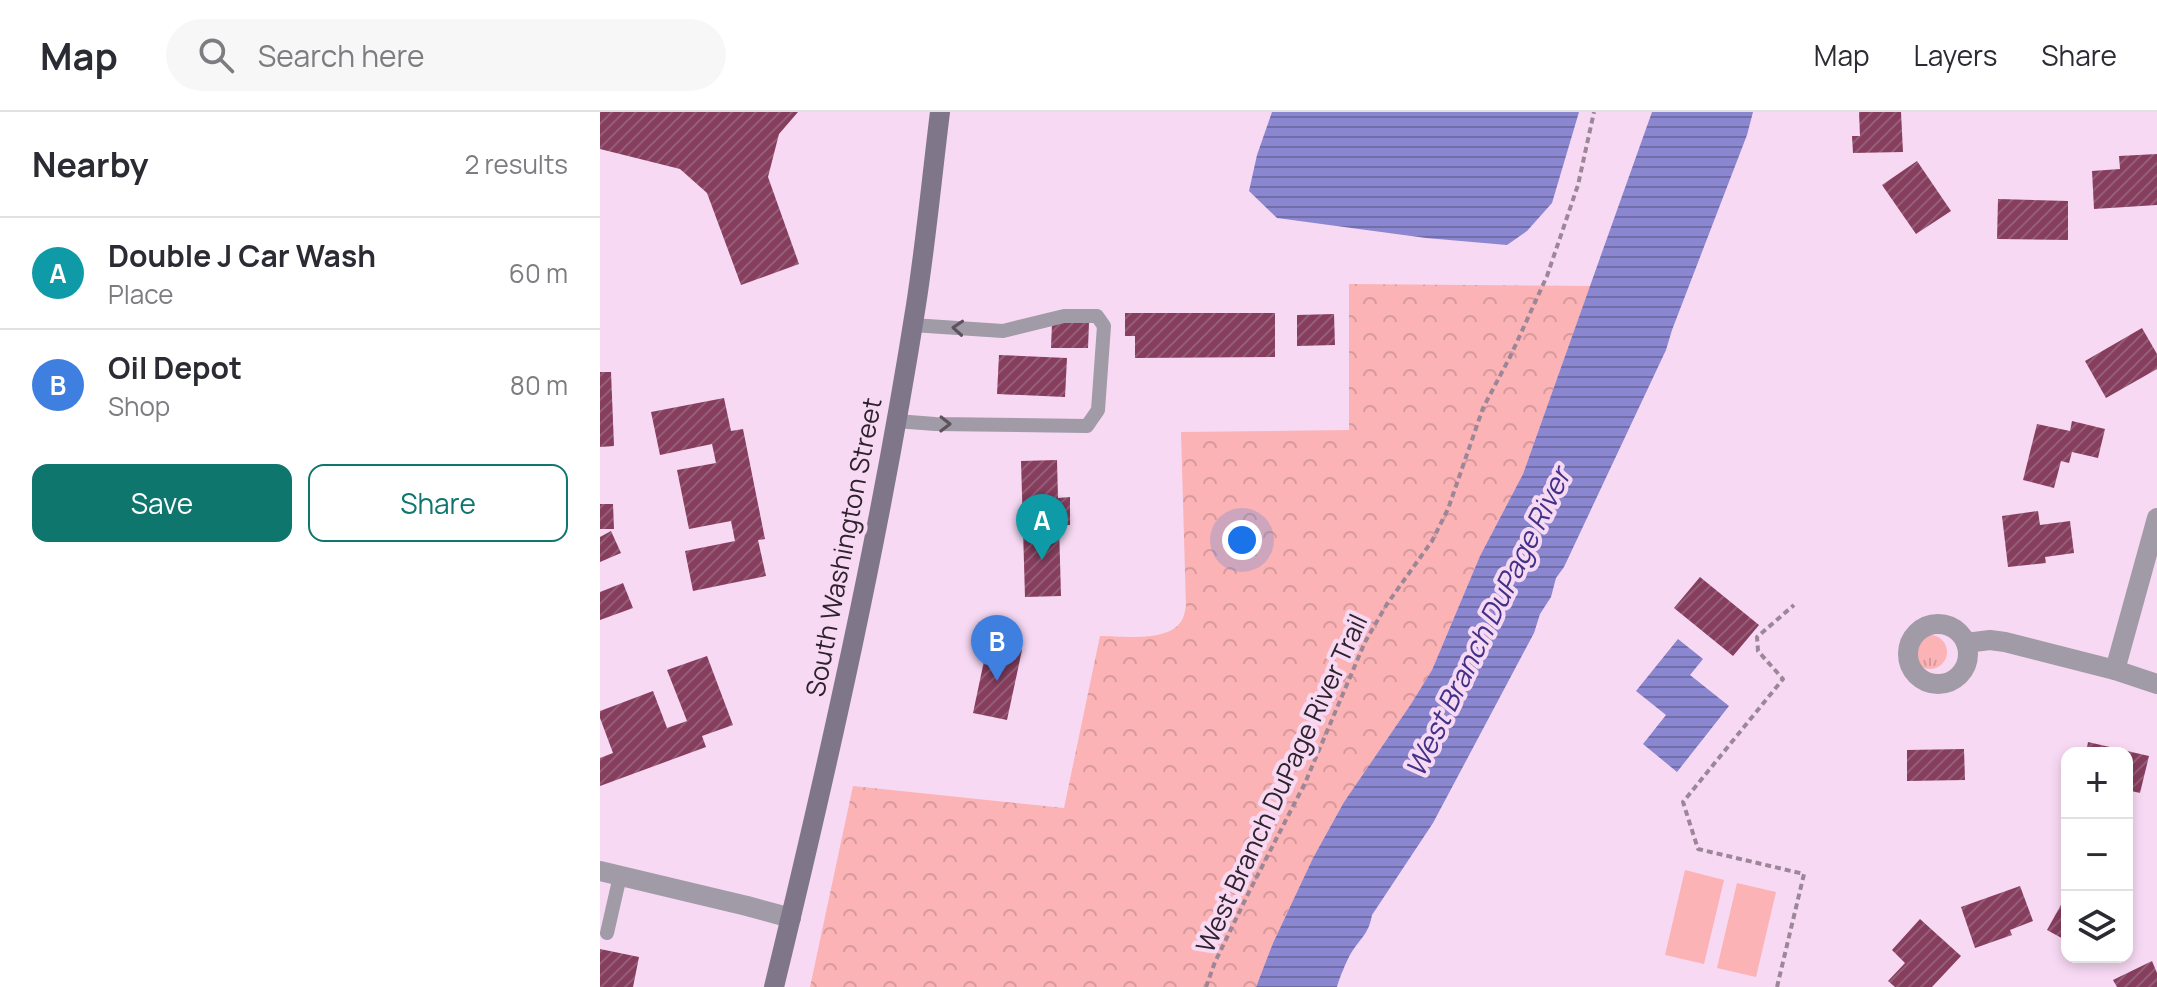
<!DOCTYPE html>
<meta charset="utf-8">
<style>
:root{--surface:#fff;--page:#f7f7f7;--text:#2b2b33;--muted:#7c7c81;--line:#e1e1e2;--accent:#0f766e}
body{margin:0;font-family:Manrope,sans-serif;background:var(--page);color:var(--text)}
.controls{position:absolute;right:24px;bottom:24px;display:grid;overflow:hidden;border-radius:16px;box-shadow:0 4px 12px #0003}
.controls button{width:72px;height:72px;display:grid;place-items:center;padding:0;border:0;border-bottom:2px solid var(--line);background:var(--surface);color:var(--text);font:40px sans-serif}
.you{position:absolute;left:642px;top:428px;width:28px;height:28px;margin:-20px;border:6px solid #fff;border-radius:50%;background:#1a73e8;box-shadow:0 0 0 12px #1a73e833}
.badge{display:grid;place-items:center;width:52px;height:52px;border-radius:50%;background:var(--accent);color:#fff;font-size:26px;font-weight:700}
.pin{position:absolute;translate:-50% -66px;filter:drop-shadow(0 2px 4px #0008)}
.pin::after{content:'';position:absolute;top:42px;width:28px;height:24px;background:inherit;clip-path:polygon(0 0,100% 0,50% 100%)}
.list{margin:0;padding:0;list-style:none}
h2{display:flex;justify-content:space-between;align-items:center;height:104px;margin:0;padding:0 32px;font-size:34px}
h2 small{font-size:26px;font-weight:400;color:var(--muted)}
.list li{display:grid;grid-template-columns:52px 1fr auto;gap:24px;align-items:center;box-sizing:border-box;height:112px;padding:0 32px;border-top:2px solid var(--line)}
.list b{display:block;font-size:30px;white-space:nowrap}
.list p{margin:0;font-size:26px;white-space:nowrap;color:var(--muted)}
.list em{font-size:26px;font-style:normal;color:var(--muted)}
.actions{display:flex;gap:16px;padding:24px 32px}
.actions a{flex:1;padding:18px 0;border:2px solid var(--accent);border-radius:16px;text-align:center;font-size:28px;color:var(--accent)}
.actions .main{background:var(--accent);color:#fff}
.icon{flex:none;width:44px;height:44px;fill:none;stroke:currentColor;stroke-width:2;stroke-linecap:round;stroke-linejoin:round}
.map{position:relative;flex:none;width:1557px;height:875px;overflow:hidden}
header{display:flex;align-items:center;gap:48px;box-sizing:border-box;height:112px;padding:0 40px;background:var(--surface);border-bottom:2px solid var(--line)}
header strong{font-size:38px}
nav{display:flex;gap:44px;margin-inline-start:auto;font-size:28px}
.search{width:560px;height:72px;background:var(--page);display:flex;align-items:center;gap:20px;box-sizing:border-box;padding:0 28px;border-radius:44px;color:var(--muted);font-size:30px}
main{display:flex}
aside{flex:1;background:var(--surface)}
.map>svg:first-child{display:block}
</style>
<header>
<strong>Map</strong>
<div class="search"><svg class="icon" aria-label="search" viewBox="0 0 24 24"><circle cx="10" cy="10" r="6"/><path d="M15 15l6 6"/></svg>Search here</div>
<nav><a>Map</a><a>Layers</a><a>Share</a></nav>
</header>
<main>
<aside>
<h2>Nearby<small>2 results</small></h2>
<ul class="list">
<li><span class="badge" style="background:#0f9aa8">A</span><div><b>Double J Car Wash</b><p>Place</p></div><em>60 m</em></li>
<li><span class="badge" style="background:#3f7fe0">B</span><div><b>Oil Depot</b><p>Shop</p></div><em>80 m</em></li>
</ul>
<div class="actions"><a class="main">Save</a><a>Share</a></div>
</aside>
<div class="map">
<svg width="1557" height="875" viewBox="0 0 1557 875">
<defs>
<pattern id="grass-tufts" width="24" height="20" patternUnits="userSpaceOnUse" patternTransform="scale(2)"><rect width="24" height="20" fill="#fbb3b5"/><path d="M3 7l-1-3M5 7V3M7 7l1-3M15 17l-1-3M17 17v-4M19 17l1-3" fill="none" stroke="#d79a9c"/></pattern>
<pattern id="forest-crowns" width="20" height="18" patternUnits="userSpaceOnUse" patternTransform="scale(2)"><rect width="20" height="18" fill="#fbb3b5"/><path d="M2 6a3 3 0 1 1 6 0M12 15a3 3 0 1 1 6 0" fill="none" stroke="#d79a9c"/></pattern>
<pattern id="water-rules" width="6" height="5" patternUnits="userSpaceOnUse" patternTransform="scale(2)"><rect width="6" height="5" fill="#8a86cf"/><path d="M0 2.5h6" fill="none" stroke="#716da8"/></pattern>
<pattern id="building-hatch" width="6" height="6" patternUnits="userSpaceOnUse" patternTransform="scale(2)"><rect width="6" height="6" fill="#873d5e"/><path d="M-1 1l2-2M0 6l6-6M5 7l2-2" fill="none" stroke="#955d76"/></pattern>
</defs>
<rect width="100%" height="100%" fill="#f7d9f3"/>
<circle fill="url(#grass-tufts)" cx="1330" cy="540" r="17"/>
<path fill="url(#forest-crowns)" d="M 749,172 L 990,174 L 923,362 L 880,444 L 832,558 L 811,592 L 744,690 L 713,746 L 673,831 L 656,875 L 210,875 L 253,674 L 464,696 L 500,524 C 522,524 569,531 582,508 C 584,504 585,499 586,495 L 581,320 L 749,318 Z"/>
<g fill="#fbb3b5">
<polygon points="1085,758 1124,768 1104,852 1065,843"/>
<polygon points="1137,771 1176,780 1156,865 1117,856"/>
</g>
<g fill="url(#water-rules)">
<polygon points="672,0 979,0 952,91 927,119 907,133 826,126 677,106 649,79 657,43"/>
<path d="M 1052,0 L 1153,0 L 1147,23 L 1072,218 L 1066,238 L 964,455 L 956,466 L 951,485 L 940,502 L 934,521 L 833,711 L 772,803 C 769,820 763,824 753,838 C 748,845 739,867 737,875 L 656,875 L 673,831 L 713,746 L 744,690 L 811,592 L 832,558 L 880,444 L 923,362 Z"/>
<polygon points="1078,527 1103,547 1090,563 1129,594 1077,660 1043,632 1066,603 1036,579"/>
</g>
<g fill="url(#building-hatch)">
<polygon points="0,0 198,0 179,22 168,65 199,152 141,173 107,81 80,57 0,37"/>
<polygon points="1259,0 1301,0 1303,40 1253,41 1252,24 1260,24"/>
<polygon points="1557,42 1557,93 1494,97 1492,59 1520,57 1519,44"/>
<polygon points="1317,49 1351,99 1316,122 1282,73"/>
<polygon points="1398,87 1468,89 1468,128 1397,127"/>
<polygon points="525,201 675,201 675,245 535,246 535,224 525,224"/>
<polygon points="734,202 735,233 697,234 697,203"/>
<polygon points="452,211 489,211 488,236 451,236"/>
<polygon points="1542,216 1557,242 1557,257 1506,286 1485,249"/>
<polygon points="399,243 467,246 465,285 397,282"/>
<polygon points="0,260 11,260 14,334 0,335"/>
<polygon points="124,286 131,319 143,317 165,427 158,428 166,464 93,479 85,439 135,429 131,409 89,417 77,358 116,351 112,332 60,343 51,300"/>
<polygon points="1472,309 1505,317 1498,346 1472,340 1469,351 1461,349 1454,376 1423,368 1437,312 1470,319"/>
<polygon points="457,348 458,386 470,385 470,413 459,413 461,484 425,485 421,349"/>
<polygon points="0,392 13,392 14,417 0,417"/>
<polygon points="1438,399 1440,413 1470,409 1474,441 1445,445 1446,451 1408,455 1402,404"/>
<polygon points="11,419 21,441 0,450 0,425"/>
<polygon points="1100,465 1159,513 1133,544 1074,496"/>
<polygon points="23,471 33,496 0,508 0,480"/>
<polygon points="388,530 422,538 407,608 373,601"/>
<polygon points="107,544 133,613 102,624 106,635 0,674 0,646 13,641 0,606 0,599 53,579 67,616 87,609 67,558"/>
<polygon points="1488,630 1549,644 1540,681 1527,678 1527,641 1486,641"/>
<polygon points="1364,637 1365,668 1307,669 1307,638"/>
<polygon points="1420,774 1433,809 1410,818 1412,823 1375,836 1361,795"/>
<polygon points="1467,782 1467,829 1447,818"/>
<polygon points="1320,807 1361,844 1332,875 1295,875 1288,869 1305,851 1292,838"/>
<polygon points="0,837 39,845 33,875 0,875"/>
<polygon points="1552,849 1557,861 1557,875 1517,875 1513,868"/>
</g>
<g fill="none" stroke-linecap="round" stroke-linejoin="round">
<g stroke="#9c8799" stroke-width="4" stroke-dasharray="6 4" stroke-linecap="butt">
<polyline points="606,875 615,850 650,778 705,671 765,530 787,492 832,429 848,397 883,296 911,243 947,164 978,73 994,0"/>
<polyline points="1177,875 1204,762 1098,737 1083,690 1183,567 1158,539 1157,525 1194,493"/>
</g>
<g stroke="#a19aa7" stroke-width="14">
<polyline points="296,309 335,312 487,314 498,298 504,214 497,204 464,204 403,219 312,213"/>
<polyline points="7,821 20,764"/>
</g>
<g stroke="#a19aa7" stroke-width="20">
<circle cx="1338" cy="542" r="30"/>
<polyline points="1366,531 1390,528 1405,530 1515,558 1557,572"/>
<polyline points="1515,558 1557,406"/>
<polyline points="0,759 147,794 191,806"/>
</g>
<path stroke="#80768a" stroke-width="20" d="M 174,875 C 229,649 280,422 316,193 C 326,129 332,64 340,0"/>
</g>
<defs><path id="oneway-chevron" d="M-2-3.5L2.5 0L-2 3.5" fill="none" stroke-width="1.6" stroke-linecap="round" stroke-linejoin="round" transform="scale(2)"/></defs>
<g stroke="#5c535d">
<use href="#oneway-chevron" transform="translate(358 216) rotate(-176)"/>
<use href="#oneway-chevron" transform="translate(345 312) rotate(1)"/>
</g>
<g text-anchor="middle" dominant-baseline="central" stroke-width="8" stroke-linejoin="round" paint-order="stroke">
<g font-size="26" fill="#2e232c" stroke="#f7d9f3">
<text transform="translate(243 435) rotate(-79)">South Washington Street</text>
<text transform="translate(681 671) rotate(-65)">West Branch DuPage River Trail</text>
</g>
<g font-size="28" font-style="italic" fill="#403288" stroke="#f7d9f3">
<text transform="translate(887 510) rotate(-64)">West Branch DuPage River</text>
</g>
</g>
</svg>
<div class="controls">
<button>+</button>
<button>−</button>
<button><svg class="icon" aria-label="layers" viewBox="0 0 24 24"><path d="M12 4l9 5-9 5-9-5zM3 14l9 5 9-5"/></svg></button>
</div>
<div class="you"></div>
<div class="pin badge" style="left:442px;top:448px;background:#0f9aa8">A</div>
<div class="pin badge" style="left:397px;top:569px;background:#3f7fe0">B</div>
</div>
</main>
